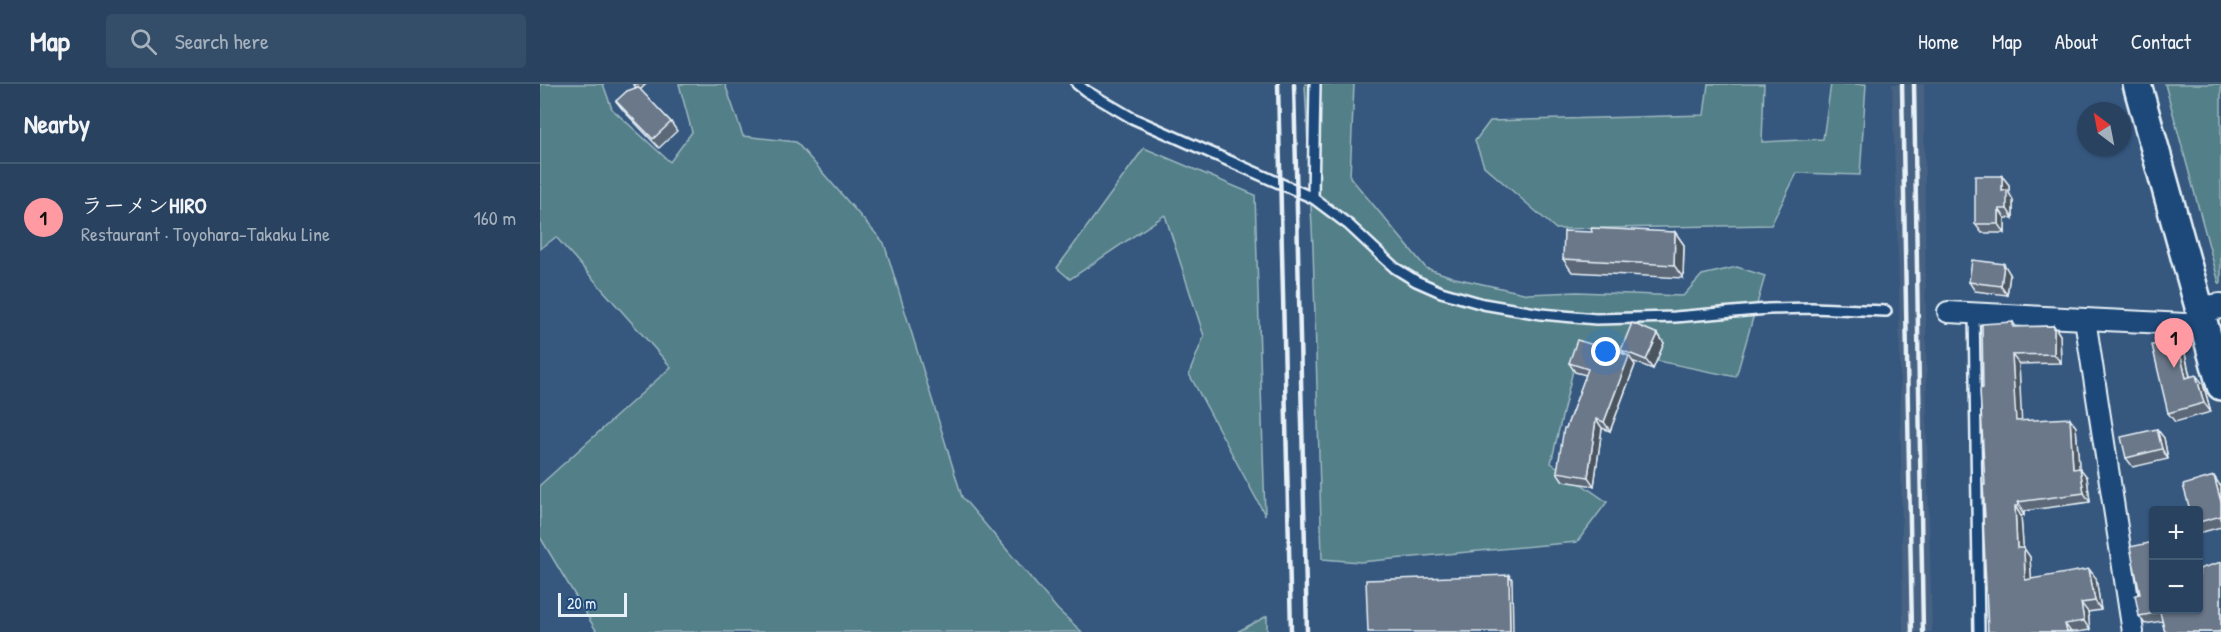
<!DOCTYPE html>
<meta charset="utf-8">
<style>
:root{--surface:#28425f;--page:#344d68;--text:#f1f3f6;--muted:#a5b0bd;--line:#445b74;--accent:#ff9aa2}
body{margin:0;font-family:"Patrick Hand","Klee One",sans-serif;background:var(--page);color:var(--text)}
.controls{position:absolute;right:18px;bottom:18px;display:grid;overflow:hidden;border-radius:6px;box-shadow:0 2px 4px #0004}
.controls button{width:54px;height:54px;display:grid;place-items:center;padding:0;border:0;border-bottom:2px solid var(--line);background:var(--surface);color:var(--text);font:30px sans-serif}
.compass{position:absolute;left:1537px;top:18px;width:54px;height:54px;border-radius:50%;background:var(--surface);box-shadow:0 2px 4px #0004;rotate:328deg}
.scale{position:absolute;left:18px;bottom:15px;width:69px;box-sizing:border-box;padding-left:6px;border:3px solid #e8f1f8;border-top:0;font-size:16px;line-height:21px;white-space:nowrap;color:#e8f1f8;-webkit-text-stroke:4px #1f4a7a;paint-order:stroke}
.you{position:absolute;left:1066px;top:268px;width:21px;height:21px;margin:-15px;border:4px solid #fff;border-radius:50%;background:#1a73e8;box-shadow:0 0 0 9px #1a73e833}
.badge{display:grid;place-items:center;width:39px;height:39px;border-radius:50%;background:var(--accent);color:#111;font-size:20px;font-weight:700}
.pin{position:absolute;translate:-50% -50px;filter:drop-shadow(0 2px 3px #0008)}
.pin::after{content:'';position:absolute;top:32px;width:21px;height:18px;background:inherit;clip-path:polygon(0 0,100% 0,50% 100%)}
.list{margin:0;padding:0;list-style:none}
h2{display:flex;justify-content:space-between;align-items:center;height:78px;margin:0;padding:0 24px;font-size:26px}
h2 small{font-size:20px;font-weight:400;color:var(--muted)}
.list li{display:grid;grid-template-columns:39px 1fr auto;gap:18px;align-items:center;box-sizing:border-box;height:108px;padding:0 24px;border-top:2px solid var(--line)}
.list b{display:block;font-size:22px;white-space:nowrap}
.list p{margin:0;font-size:20px;white-space:nowrap;color:var(--muted)}
.list em{font-size:20px;font-style:normal;color:var(--muted)}
.icon{flex:none;width:33px;height:33px;fill:none;stroke:currentColor;stroke-width:2;stroke-linecap:round;stroke-linejoin:round}
.map{position:relative;flex:none;width:1681px;height:548px;overflow:hidden}
header{display:flex;align-items:center;gap:36px;box-sizing:border-box;height:84px;padding:0 30px;background:var(--surface);border-bottom:2px solid var(--line)}
header strong{font-size:28px}
nav{display:flex;gap:33px;margin-inline-start:auto;font-size:21px}
.search{width:420px;height:54px;background:var(--page);display:flex;align-items:center;gap:15px;box-sizing:border-box;padding:0 21px;border-radius:6px;color:var(--muted);font-size:22px}
main{display:flex}
aside{flex:1;background:var(--surface)}
.map>svg:first-child{display:block}
</style>
<header>
<strong>Map</strong>
<div class="search"><svg class="icon" aria-label="search" viewBox="0 0 24 24"><circle cx="10" cy="10" r="6"/><path d="M15 15l6 6"/></svg>Search here</div>
<nav><a>Home</a><a>Map</a><a>About</a><a>Contact</a></nav>
</header>
<main>
<aside>
<h2>Nearby<small></small></h2>
<ul class="list">
<li><span class="badge">1</span><div><b>ラーメンHIRO</b><p>Restaurant · Toyohara-Takaku Line</p></div><em>160 m</em></li>
</ul>
</aside>
<div class="map">
<svg width="1681" height="548" viewBox="0 0 1681 548">
<rect width="100%" height="100%" fill="#36587f"/>
<filter id="ink" filterUnits="userSpaceOnUse"><feTurbulence type="fractalNoise" baseFrequency=".0167" numOctaves="2"/><feDisplacementMap in="SourceGraphic" scale="12" xChannelSelector="R" yChannelSelector="G"/><feConvolveMatrix kernelMatrix="1 2 1 2 8 2 1 2 1" color-interpolation-filters="sRGB"/></filter>
<g filter="url(#ink)">
<polygon fill="#466282" points="1352,0 1384,0 1387,358 1392,548 1363,548 1359,200"/>
<g fill="#527f88" stroke="#9db8c0" stroke-width="1.5">
<polygon points="0,0 63,0 72,25 130,78 152,48 139,0 185,0 203,52 256,58 344,159 422,413 518,526 542,548 57,548 0,453 0,401 131,283 16,153 0,165"/>
<polygon points="765,0 814,0 810,93 886,184 915,194 988,210 1037,208 1143,212 1162,191 1197,183 1225,192 1196,293 1039,261 1011,379 1067,418 1037,458 820,478 782,475 773,164"/>
<polygon points="1168,0 1224,0 1222,58 1283,55 1291,0 1326,0 1320,91 1257,89 1231,141 1016,145 944,82 935,57 950,37 1164,31"/>
<polygon points="1625,0 1681,0 1681,199 1679,199"/>
<polygon points="604,64 715,111 725,431 649,290 664,252 625,131 530,195 517,184"/>
<polygon points="727,532 727,548 697,548"/>
</g>
<g fill="none" stroke-linecap="round" stroke-linejoin="round">
<defs>
<g id="service">
<polyline points="537,0 546,7 592,34 773,114 809,141 855,184 876,197 901,208 943,220 1001,230 1056,235 1135,233 1228,225 1272,224 1346,227"/>
<polyline points="773,114 775,0"/>
<polyline points="1434,228 1439,548"/>
</g>
<g id="minor">
<polyline points="1408,228 1665,241"/>
<polyline points="1545,235 1593,548"/>
</g>
<polyline id="tertiary" points="1660,225 1681,222"/>
<polyline id="secondary" points="1597,0 1681,302"/>
</defs>
<use href="#service" stroke="#e8f1f8" stroke-width="14"/>
<use href="#minor" stroke="#e8f1f8" stroke-width="24"/>
<use href="#tertiary" stroke="#e8f1f8" stroke-width="28"/>
<use href="#secondary" stroke="#e8f1f8" stroke-width="32"/>
<use href="#service" stroke="#1f4a7a" stroke-width="9"/>
<use href="#minor" stroke="#1f4a7a" stroke-width="20"/>
<use href="#tertiary" stroke="#1f4a7a" stroke-width="24"/>
<use href="#secondary" stroke="#1f4a7a" stroke-width="27"/>
<g stroke="#e8f1f8" stroke-width="4.5">
<polyline points="738,0 751,548"/>
<polyline points="754,0 767,548"/>
<polyline points="1362,0 1372,548"/>
<polyline points="1374,0 1383,548"/>
</g>
</g>
<g fill="#5c6777" stroke="#e8f1f8" stroke-width="1.5">
<polygon points="93,0 106,0 100,6 131,38 137,47 119,64 83,26 76,17 96,3"/>
<polygon points="1462,92 1469,101 1469,109 1473,116 1473,134 1465,134 1465,149 1442,149 1435,140"/>
<polygon points="1052,148 1135,148 1144,161 1143,194 1032,188 1023,175"/>
<polygon points="1470,190 1467,211 1435,207 1429,198"/>
<polygon points="1473,238 1476,243 1514,242 1520,251 1521,279 1479,280 1481,337 1536,343 1539,384 1547,393 1550,418 1484,427 1484,431 1481,432 1483,464 1490,473 1491,495 1556,494 1561,526 1548,528 1550,546 1537,548 1448,548 1445,433 1445,401 1443,304"/>
<polygon points="1118,250 1124,259 1113,285 1092,277 1095,281 1070,347 1062,344 1054,402 1023,397 1017,388 1026,344 1046,291 1035,288 1029,279 1085,270 1081,266"/>
<polygon points="1637,256 1644,265 1650,292 1663,300 1671,328 1635,338 1628,329"/>
<polygon points="1617,345 1624,354 1628,375 1593,383 1586,374"/>
<polygon points="1681,401 1681,443 1659,449 1659,426"/>
<polygon points="1681,478 1681,548 1625,548 1622,537 1605,540 1599,532 1614,525"/>
</g>
<g fill="#4b5461" stroke="#e8f1f8" stroke-width="1.5">
<polygon points="1462,92 1469,101 1469,109 1473,116 1473,134 1467,125 1462,107"/>
<polygon points="1459,125 1465,134 1465,149 1459,140"/>
<polygon points="1135,148 1144,161 1143,194 1134,181"/>
<polygon points="1464,180 1470,190 1467,211 1461,202"/>
<polygon points="1514,242 1520,251 1521,279 1514,270"/>
<polygon points="1118,250 1124,259 1113,285 1106,276"/>
<polygon points="1637,256 1644,265 1652,303 1646,294"/>
<polygon points="1472,271 1479,280 1482,344 1476,337 1475,335"/>
<polygon points="1089,272 1095,281 1070,347 1064,338"/>
<polygon points="1656,291 1663,300 1671,328 1664,319"/>
<polygon points="1530,334 1536,343 1540,394 1533,385"/>
<polygon points="1056,335 1062,344 1054,402 1048,393"/>
<polygon points="1617,345 1624,354 1628,375 1622,365"/>
<polygon points="1540,384 1547,393 1550,418 1544,409"/>
<polygon points="1674,392 1681,403 1681,418"/>
<polygon points="1478,418 1484,427 1484,431 1478,422"/>
<polygon points="1475,422 1481,432 1484,473 1477,464"/>
<polygon points="1484,464 1490,473 1492,506 1485,496"/>
<polygon points="1549,485 1556,494 1561,526 1555,517"/>
<polygon points="969,491 972,495 973,548 970,548"/>
<polygon points="1541,519 1548,528 1550,546 1544,537"/>
<polygon points="1525,540 1531,548 1527,548"/>
</g>
<g fill="#6b788a" stroke="#e8f1f8" stroke-width="1.5">
<polygon points="98,3 131,38 113,55 76,17 87,7"/>
<polygon points="1435,92 1462,92 1462,107 1467,106 1467,125 1459,125 1459,140 1435,140"/>
<polygon points="1051,144 1135,148 1134,181 1023,175 1024,147 1052,148"/>
<polygon points="1432,176 1464,180 1461,202 1429,198"/>
<polygon points="1473,238 1473,243 1514,242 1514,270 1472,271 1476,337 1530,334 1533,385 1540,384 1544,409 1478,418 1478,422 1475,422 1477,464 1484,464 1485,496 1549,485 1555,517 1541,519 1544,537 1525,540 1527,548 1448,548 1443,433 1445,433 1443,401 1445,401 1440,305 1443,304 1442,240"/>
<polygon points="1092,239 1118,250 1106,276 1081,266"/>
<polygon points="1037,256 1057,262 1058,260 1089,272 1064,338 1056,335 1048,393 1017,388 1024,344 1026,344 1048,285 1029,279"/>
<polygon points="1637,256 1646,294 1656,291 1664,319 1628,329 1612,261"/>
<polygon points="1617,345 1622,365 1586,374 1581,353"/>
<polygon points="1674,392 1681,418 1681,432 1659,438 1659,426 1650,426 1643,401"/>
<polygon points="1614,458 1614,525 1659,525 1659,485 1681,478 1681,547 1678,548 1625,548 1620,528 1599,532 1595,511 1600,510 1590,463"/>
<polygon points="969,491 970,548 828,548 826,496"/>
</g>
</g>
</svg>
<div class="controls">
<button>+</button>
<button>−</button>
</div>
<svg class="compass" viewBox="-18 -18 36 36"><path d="M0-13l5 13h-10z" fill="#e53935"/><path d="M0 13l5-13h-10z" fill="#a5b0bd"/></svg>
<div class="scale">20 m</div>
<div class="you"></div>
<div class="pin badge" style="left:1634px;top:284px">1</div>
</div>
</main>
